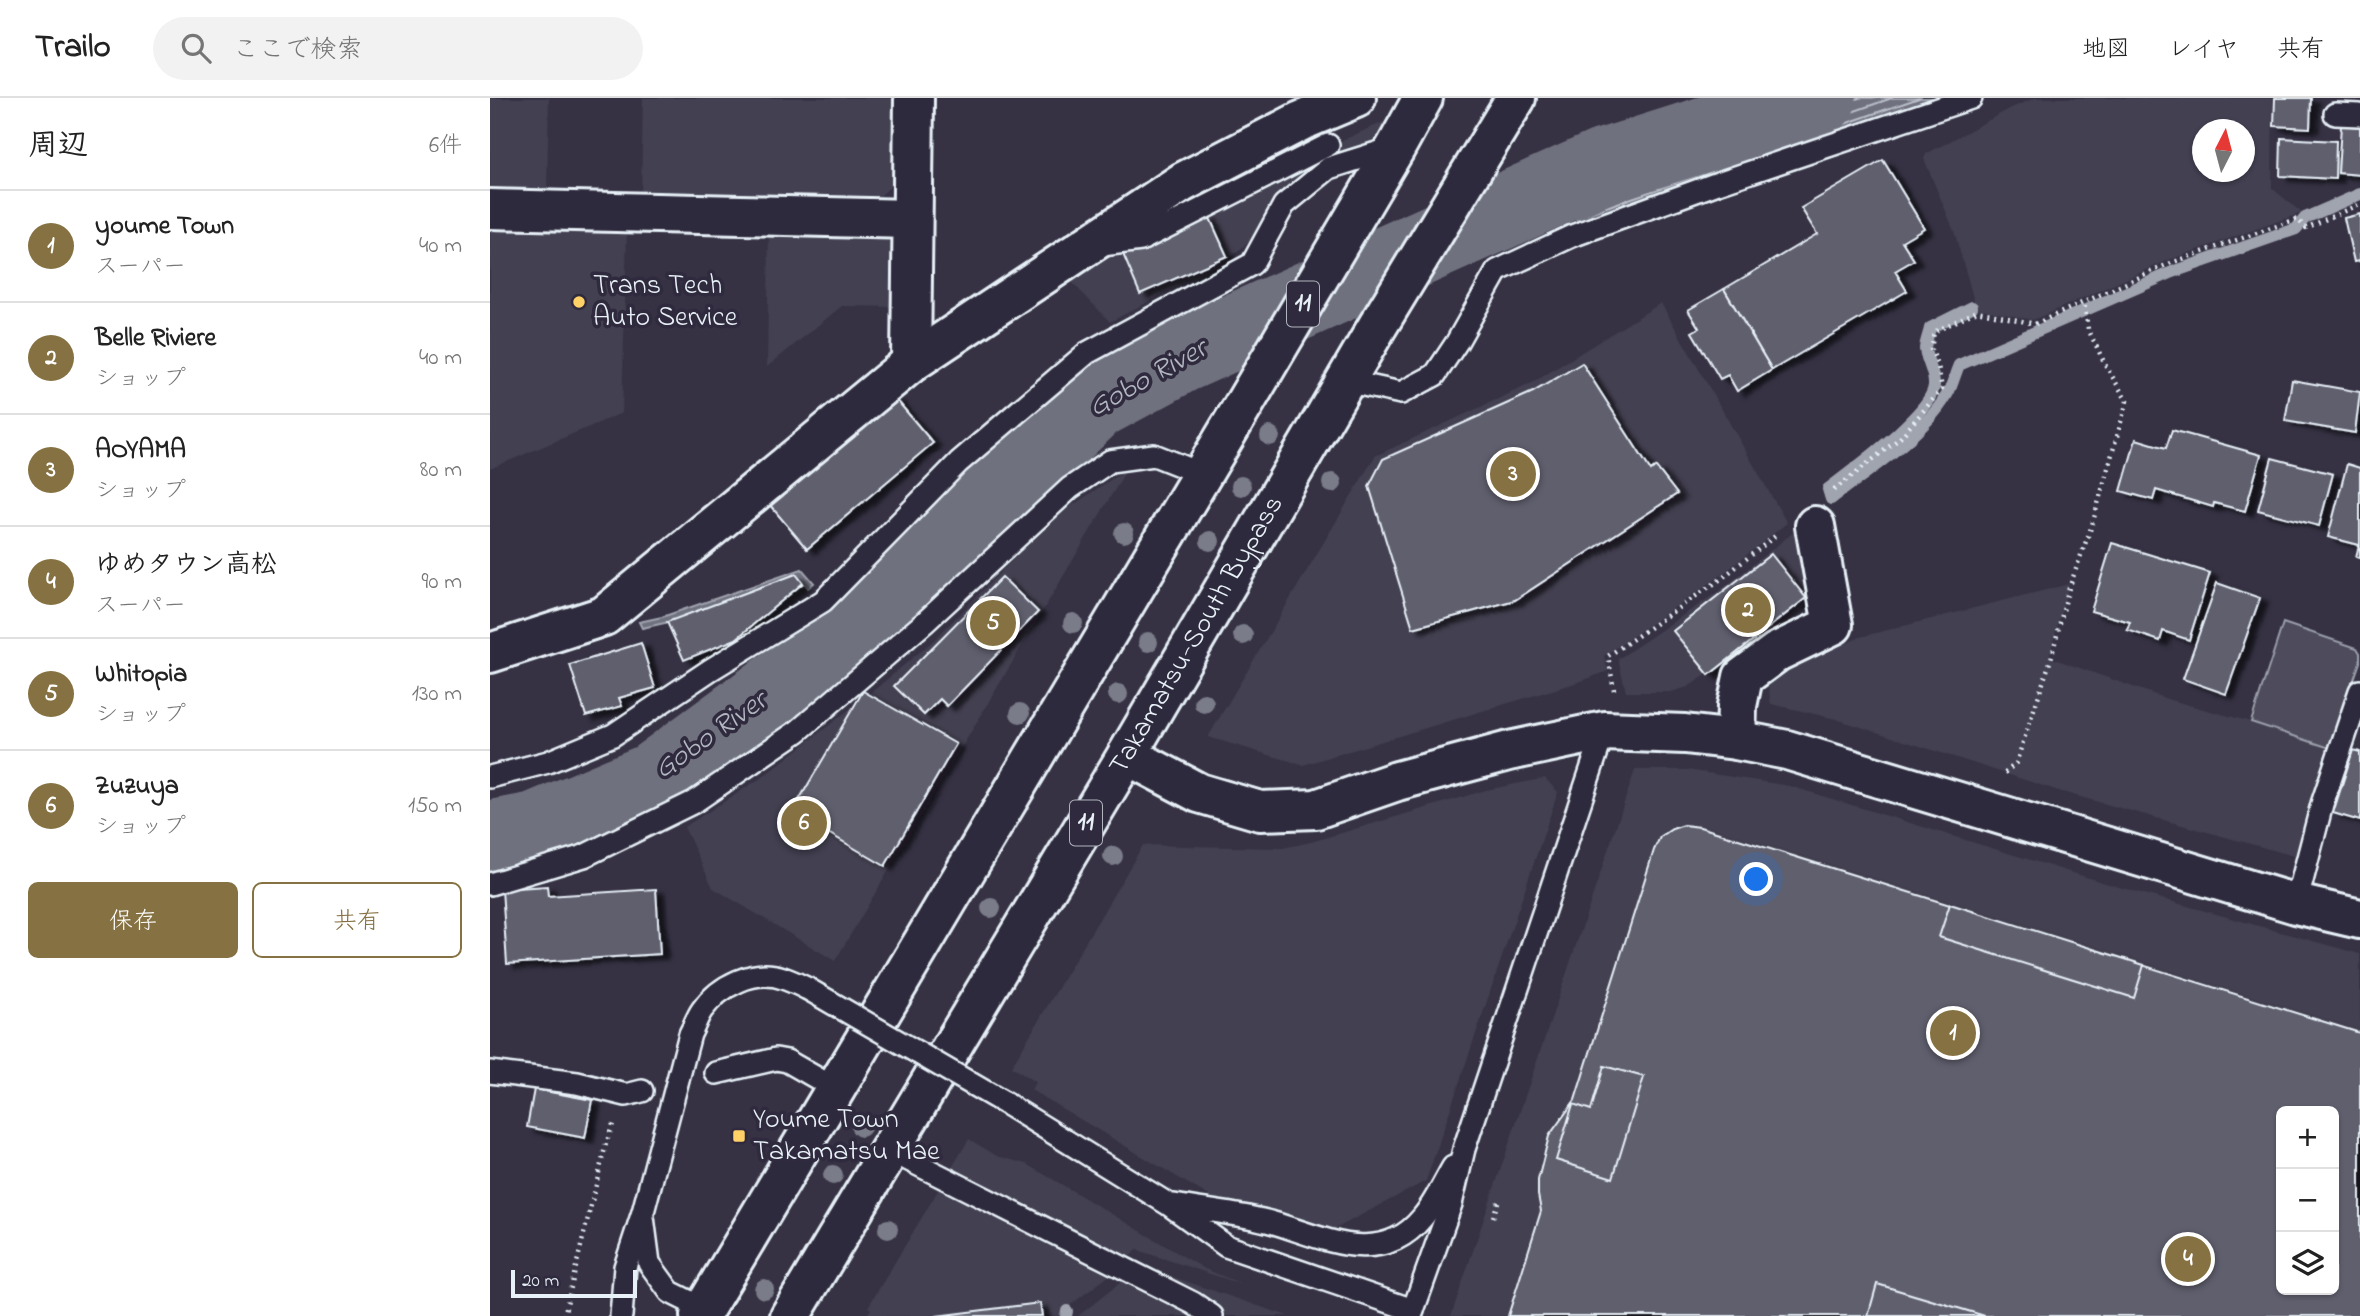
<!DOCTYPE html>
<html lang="ja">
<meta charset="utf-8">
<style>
:root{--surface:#fff;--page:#f2f2f2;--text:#222;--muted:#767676;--line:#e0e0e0;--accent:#857141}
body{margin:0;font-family:"Indie Flower","Klee One",sans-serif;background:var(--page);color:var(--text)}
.controls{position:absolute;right:21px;bottom:21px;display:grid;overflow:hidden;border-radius:10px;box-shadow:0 2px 5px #0004}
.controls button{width:63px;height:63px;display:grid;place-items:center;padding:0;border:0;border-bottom:2px solid var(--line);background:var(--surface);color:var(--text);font:35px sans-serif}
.compass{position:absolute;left:1702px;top:21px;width:63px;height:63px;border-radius:50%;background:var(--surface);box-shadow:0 2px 5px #0004;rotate:6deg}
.scale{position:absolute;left:21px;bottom:18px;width:126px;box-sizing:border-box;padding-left:7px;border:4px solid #e8f1f8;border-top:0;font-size:19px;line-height:24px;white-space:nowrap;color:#e8f1f8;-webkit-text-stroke:5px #2f2a3d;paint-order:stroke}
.you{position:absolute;left:1267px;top:782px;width:24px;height:24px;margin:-18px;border:5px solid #fff;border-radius:50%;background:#1a73e8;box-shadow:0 0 0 10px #1a73e833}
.badge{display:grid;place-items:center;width:46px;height:46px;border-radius:50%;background:var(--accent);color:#fff;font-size:23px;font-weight:700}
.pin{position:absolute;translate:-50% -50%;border:4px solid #fff;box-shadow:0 2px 7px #0006}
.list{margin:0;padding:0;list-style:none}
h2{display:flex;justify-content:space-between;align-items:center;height:91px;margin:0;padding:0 28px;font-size:30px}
h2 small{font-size:23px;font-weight:400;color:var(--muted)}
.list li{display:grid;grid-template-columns:46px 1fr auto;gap:21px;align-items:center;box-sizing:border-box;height:112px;padding:0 28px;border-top:2px solid var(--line)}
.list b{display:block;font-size:26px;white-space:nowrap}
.list p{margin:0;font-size:23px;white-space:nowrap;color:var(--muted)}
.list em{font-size:23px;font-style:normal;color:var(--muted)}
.actions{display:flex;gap:14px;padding:21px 28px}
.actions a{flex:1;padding:16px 0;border:2px solid var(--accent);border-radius:10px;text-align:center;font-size:24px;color:var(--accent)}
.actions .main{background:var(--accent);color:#fff}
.icon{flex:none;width:38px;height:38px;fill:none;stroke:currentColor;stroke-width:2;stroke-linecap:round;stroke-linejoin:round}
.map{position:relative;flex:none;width:1870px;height:1218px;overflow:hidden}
header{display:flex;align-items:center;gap:42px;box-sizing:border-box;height:98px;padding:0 35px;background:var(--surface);border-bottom:2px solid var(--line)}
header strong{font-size:33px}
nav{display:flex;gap:38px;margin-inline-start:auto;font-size:24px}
.search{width:490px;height:63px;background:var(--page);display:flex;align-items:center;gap:18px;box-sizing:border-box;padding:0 24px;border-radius:38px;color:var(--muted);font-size:26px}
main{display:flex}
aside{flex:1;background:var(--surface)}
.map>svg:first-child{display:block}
</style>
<header>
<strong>Trailo</strong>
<div class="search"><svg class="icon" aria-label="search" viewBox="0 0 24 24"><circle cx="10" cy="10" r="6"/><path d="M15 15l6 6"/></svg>ここで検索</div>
<nav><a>地図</a><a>レイヤ</a><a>共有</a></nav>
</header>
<main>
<aside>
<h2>周辺<small>6件</small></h2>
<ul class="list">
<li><span class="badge">1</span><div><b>youme Town</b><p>スーパー</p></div><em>40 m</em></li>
<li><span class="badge">2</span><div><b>Belle Riviere</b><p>ショップ</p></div><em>40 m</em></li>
<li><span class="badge">3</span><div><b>AOYAMA</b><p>ショップ</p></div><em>80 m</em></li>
<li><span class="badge">4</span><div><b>ゆめタウン高松</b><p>スーパー</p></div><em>90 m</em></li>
<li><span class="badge">5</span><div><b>Whitopia</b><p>ショップ</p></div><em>130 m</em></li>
<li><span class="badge">6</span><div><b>Zuzuya</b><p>ショップ</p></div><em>150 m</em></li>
</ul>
<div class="actions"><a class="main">保存</a><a>共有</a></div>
</aside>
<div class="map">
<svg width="1870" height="1218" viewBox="0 0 1870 1218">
<defs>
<filter id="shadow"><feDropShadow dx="8" dy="4.5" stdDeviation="2" flood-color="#0009"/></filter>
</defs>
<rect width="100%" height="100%" fill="#363244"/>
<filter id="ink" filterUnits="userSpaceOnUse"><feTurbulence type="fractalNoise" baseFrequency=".0143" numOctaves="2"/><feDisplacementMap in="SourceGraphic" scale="14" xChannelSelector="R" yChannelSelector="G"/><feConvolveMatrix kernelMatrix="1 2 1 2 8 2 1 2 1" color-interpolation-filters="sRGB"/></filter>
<g filter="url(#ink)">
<g fill="#433f51" fill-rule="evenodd">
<polygon points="0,0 59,0 57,92 0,92"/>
<polygon points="153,0 406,0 404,85 389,99 151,94"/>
<path d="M 1545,0 L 1783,0 L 1782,90 L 1812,115 L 1679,162 L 1543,222 L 1486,210 L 1464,133 L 1434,61 L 1436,56 L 1521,10 ZM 1713,32 L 1755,32 L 1755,74 L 1713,74 Z"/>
<polygon points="920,12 737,162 620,224 577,179 645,135"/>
<polygon points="0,128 137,132 132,315 0,371"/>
<polygon points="279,134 392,137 404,149 403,209 352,208 277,269"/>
<polygon points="1171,205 1297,425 1229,479 1114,558 1118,573 1089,584 813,667 718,639 885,358 1042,285"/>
<polygon points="632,374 634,376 345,863 223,790 194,729 271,680 383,593 445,541 562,421"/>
<polygon points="1305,433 1319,499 1308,525 1273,540 1198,589 1181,594 1136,594 1128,561 1232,491"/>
<polygon points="1579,486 1559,559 1677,601 1761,624 1840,650 1808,759 1572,694 1346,621 1281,606 1278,586 1290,576 1370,539"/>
<path d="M 1145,672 L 1198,672 L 1300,688 L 1622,787 L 1870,856 L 1870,1218 L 961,1218 ZM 1791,1013 L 1844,1013 L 1844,1192 L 1791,1192 Z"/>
<polygon points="1055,680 1068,694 936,1083 843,1132 784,1111 729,1104 541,992 545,984 521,969 653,747 793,750 821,744 996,692"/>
<polygon points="479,1041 507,1058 537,1066 715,1171 757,1188 647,1152 616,1180 574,1212 572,1218 376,1218 381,1211 378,1209"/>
<polygon points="651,1168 798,1218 588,1218"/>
</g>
<polygon fill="#4d4b5c" stroke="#9a9eaa" stroke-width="2" points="1793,525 1867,550 1870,555 1870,564 1840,650 1761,624"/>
<g fill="#70717f" stroke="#a0a4af" stroke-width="2">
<polygon points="1235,0 1451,0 1088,126 1067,61"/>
<polygon points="312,471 324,485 318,490 315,486 303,484 179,524 152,530 149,524 172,519"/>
</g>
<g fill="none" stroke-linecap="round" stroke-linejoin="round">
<g stroke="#b8bec8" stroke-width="2">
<polyline points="1233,0 1232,6 1227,10 1078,64 1076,68 1092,115 1096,116 1429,0"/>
<polyline points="1242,0 1239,10 1232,17 1088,69 1087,73 1097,103 1101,105 1402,0"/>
<polyline points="1252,0 1249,16 1239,25 1102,75 1100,79 1104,89 1108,91 1369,0"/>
</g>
<g stroke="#a0a4af" stroke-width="12">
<path d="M 1482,209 L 1440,230 C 1439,236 1435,245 1435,251 C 1436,262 1445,275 1444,288 C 1441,316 1361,373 1338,391 L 1341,401 C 1377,373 1438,334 1459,293 C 1463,285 1465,276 1469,267 L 1683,174 L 1806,131 L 1815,120 L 1870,96"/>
<polyline points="576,1218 577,1213"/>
</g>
<polyline stroke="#70717f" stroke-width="75" points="0,740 44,732 163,682 360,538 605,304 690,258 1114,68 1329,0"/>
</g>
<g fill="#605e6e" stroke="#e8f1f8" stroke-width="2" fill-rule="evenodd" filter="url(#shadow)">
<polygon points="1785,0 1821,0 1820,30 1784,28"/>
<polygon points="1851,27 1870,29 1870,77 1848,75"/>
<polygon points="1791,40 1846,43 1845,81 1790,78"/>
<polygon points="1393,62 1434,130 1412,143 1424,162 1405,173 1417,193 1282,272 1234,191 1327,136 1311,110"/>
<polygon points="1870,116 1870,163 1864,164 1854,120"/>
<polygon points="719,118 737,158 650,196 633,156"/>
<polygon points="1234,191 1282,272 1247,293 1238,277 1230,281 1202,234 1209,230 1198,212"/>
<polygon points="1092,265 1161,373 1166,369 1187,396 1025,502 923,530 879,388 893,361 1043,294"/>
<polygon points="1802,282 1870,294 1865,335 1795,323"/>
<polygon points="405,300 443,345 317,451 279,406"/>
<polygon points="1682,332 1771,357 1755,413 1724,405 1723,409 1666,392 1663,402 1631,393 1646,341 1676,350"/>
<polygon points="1782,360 1843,376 1829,428 1768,412"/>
<polygon points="1857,366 1870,370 1870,460 1866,459 1869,447 1838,439"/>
<polygon points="1622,445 1720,475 1699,542 1673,533 1670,543 1637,532 1640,524 1601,513"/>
<polygon points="1281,456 1316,500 1219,577 1183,533"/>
<polygon points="306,476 313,485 246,541 194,562 177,524"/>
<polygon points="512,479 548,514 457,608 450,601 434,617 404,588"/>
<polygon points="1727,485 1770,500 1736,596 1693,581"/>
<polygon points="151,545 165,590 129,600 132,608 96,618 80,567"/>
<polygon points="373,593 466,646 395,768 302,714"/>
<polygon points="1863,652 1870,654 1870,723 1843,715"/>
<path d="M 1194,727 L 1210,729 L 1870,935 L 1870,1218 L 1018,1218 L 1051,1113 L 1048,1097 L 1048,1082 L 1059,1038 L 1085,1002 L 1164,752 L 1170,739 L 1182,731 ZM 1791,1013 L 1844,1013 L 1844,1192 L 1791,1192 Z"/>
<polygon points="57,788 58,798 166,791 170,856 17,866 12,791"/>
<polygon points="1460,806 1654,867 1644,900 1449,839"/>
<polygon points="1114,968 1154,979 1123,1080 1066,1062 1083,1006 1101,1012"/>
<polygon points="44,991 102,1002 95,1040 37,1029"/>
<polygon points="1387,1186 1495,1218 1378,1218"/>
<polygon points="550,1205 552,1218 446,1218"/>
</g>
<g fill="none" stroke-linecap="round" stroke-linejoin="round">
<defs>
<g id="service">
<polyline points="1845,16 1870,17"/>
<polyline points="612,147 651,142 838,47"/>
<polyline points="855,283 911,295 945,277 967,244 1007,173 1082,138 1228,85 1481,0"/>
<polyline points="0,679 58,664 123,637 220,572 333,503 469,364 597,255 762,166 794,107 839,70 906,49"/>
<polyline points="0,786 94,758 204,704 308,633 434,525 580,390 620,363 664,357 712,376"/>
<polyline points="1806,806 1832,706 1870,593"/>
<polyline points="0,974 87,985 136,997 152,993"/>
<polyline points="226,975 286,961 297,963 346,991"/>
<polyline points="518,1007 678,1106 736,1148 923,1212"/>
<polyline points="399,1052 703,1205 722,1218"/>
<path d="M 684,1107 C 717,1113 752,1116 784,1125 C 834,1140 891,1170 932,1120 C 945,1105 953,1086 963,1069"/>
<polyline points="153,1119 159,1165 180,1194 214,1211"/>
<path d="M 131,1218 L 135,1169 L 153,1114 L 200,936 C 204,929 207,919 212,912 C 229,888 264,870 293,880 C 302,883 310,887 318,891"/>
<polyline points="921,1218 961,1106 974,1051 1114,633"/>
</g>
<g id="minor">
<polyline points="0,111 421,121"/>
<polyline points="421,265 424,0"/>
<polyline points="0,555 114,518 421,265 693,84 811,23 866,0"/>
<polyline points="1246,642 1247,608 1253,579 1287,554 1343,527 1325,428"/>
<polyline points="637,657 709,695 770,713 826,711 907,683 1019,653 1114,633 1195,636 1246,642 1297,652 1806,806 1870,821"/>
</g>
<g id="trunk">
<polyline points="210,1218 756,303 906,49 933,0"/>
<path id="s1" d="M 300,1218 L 637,657 L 887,229 L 1026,0"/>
</g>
</defs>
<use href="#service" stroke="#e8f1f8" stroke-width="26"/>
<use href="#minor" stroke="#e8f1f8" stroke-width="44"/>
<use href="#trunk" stroke="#e8f1f8" stroke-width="44"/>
<g stroke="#e8f1f8" stroke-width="4.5" stroke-dasharray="2 5" stroke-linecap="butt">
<polyline points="1344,392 1410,340 1452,291 1448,267 1441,251 1444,234 1487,213 1545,226 1681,165 1807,121 1816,130 1870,106"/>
<polyline points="1124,592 1118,558 1231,481 1285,438"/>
<polyline points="1515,675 1526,665 1561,561 1578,493 1602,427 1637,303 1616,268 1598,231 1594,204"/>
<polyline points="1003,1119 1009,1101"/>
<polyline points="74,1218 116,1046 123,1026"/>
</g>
<use href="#service" stroke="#2f2a3d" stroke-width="21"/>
<use href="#minor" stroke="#2f2a3d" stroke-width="38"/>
<use href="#trunk" stroke="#2f2a3d" stroke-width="38"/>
<defs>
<polyline id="service-bridge" points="318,891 518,1007"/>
</defs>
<use href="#service-bridge" stroke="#e8f1f8" stroke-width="26" stroke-linecap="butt"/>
<use href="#service-bridge" stroke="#2f2a3d" stroke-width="21"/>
</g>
<g fill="#7a7b89">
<circle cx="780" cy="338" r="10"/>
<circle cx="842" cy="385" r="10"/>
<circle cx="751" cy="388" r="10"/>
<circle cx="634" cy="435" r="10"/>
<circle cx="720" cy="443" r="10"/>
<circle cx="583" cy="525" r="10"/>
<circle cx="753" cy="537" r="10"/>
<circle cx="658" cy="544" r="10"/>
<circle cx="628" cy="596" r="10"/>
<circle cx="714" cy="605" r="10"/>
<circle cx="530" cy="615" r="10"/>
<circle cx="623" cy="758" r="10"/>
<circle cx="501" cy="810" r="10"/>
<circle cx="371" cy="1029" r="10"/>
<circle cx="343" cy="1077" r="10"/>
<circle cx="398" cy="1131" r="10"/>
<circle cx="274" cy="1191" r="10"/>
</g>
</g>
<g fill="#ffd166" stroke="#2f2a3d" stroke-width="2.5">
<circle cx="89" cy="204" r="7"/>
<rect x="242" y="1031" width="14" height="14" rx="3.5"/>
</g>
<g text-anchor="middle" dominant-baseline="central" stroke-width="7" stroke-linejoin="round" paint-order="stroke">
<g fill="#2f2a3d" stroke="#b0b5c0" stroke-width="2">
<rect x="797" y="183.5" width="32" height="45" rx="5"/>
<rect x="580" y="702.5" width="32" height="45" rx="5"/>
</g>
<g font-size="26" font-weight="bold" fill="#e8f1f8">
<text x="813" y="206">11</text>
<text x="596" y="725">11</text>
</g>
<g font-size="28" fill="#e8f1f8" stroke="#2f2a3d" text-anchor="start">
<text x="103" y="188">Trans Tech<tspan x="103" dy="32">Auto Service</tspan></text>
<text x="263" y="1022">Youme Town<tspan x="263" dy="32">Takamatsu Mae</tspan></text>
</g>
<g font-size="28" fill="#e8f1f8" stroke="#2f2a3d">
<text stroke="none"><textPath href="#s1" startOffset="793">Takamatsu-South Bypass</textPath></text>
</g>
<g font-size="30" font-style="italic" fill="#b2b7c2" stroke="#2f2a3d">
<text transform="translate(658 281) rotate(-29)">Gobo River</text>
<text transform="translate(221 638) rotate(-35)">Gobo River</text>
</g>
</g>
</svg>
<div class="controls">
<button>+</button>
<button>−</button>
<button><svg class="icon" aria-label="layers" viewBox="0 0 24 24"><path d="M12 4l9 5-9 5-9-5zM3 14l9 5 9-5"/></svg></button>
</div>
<svg class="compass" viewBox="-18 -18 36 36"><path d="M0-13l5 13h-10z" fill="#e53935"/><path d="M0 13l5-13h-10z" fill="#767676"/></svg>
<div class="scale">20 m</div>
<div class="you"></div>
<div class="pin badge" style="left:1463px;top:935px">1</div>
<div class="pin badge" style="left:1258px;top:512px">2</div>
<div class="pin badge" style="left:1023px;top:376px">3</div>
<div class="pin badge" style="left:1698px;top:1161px">4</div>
<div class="pin badge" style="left:503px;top:525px">5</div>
<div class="pin badge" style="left:314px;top:725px">6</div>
</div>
</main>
